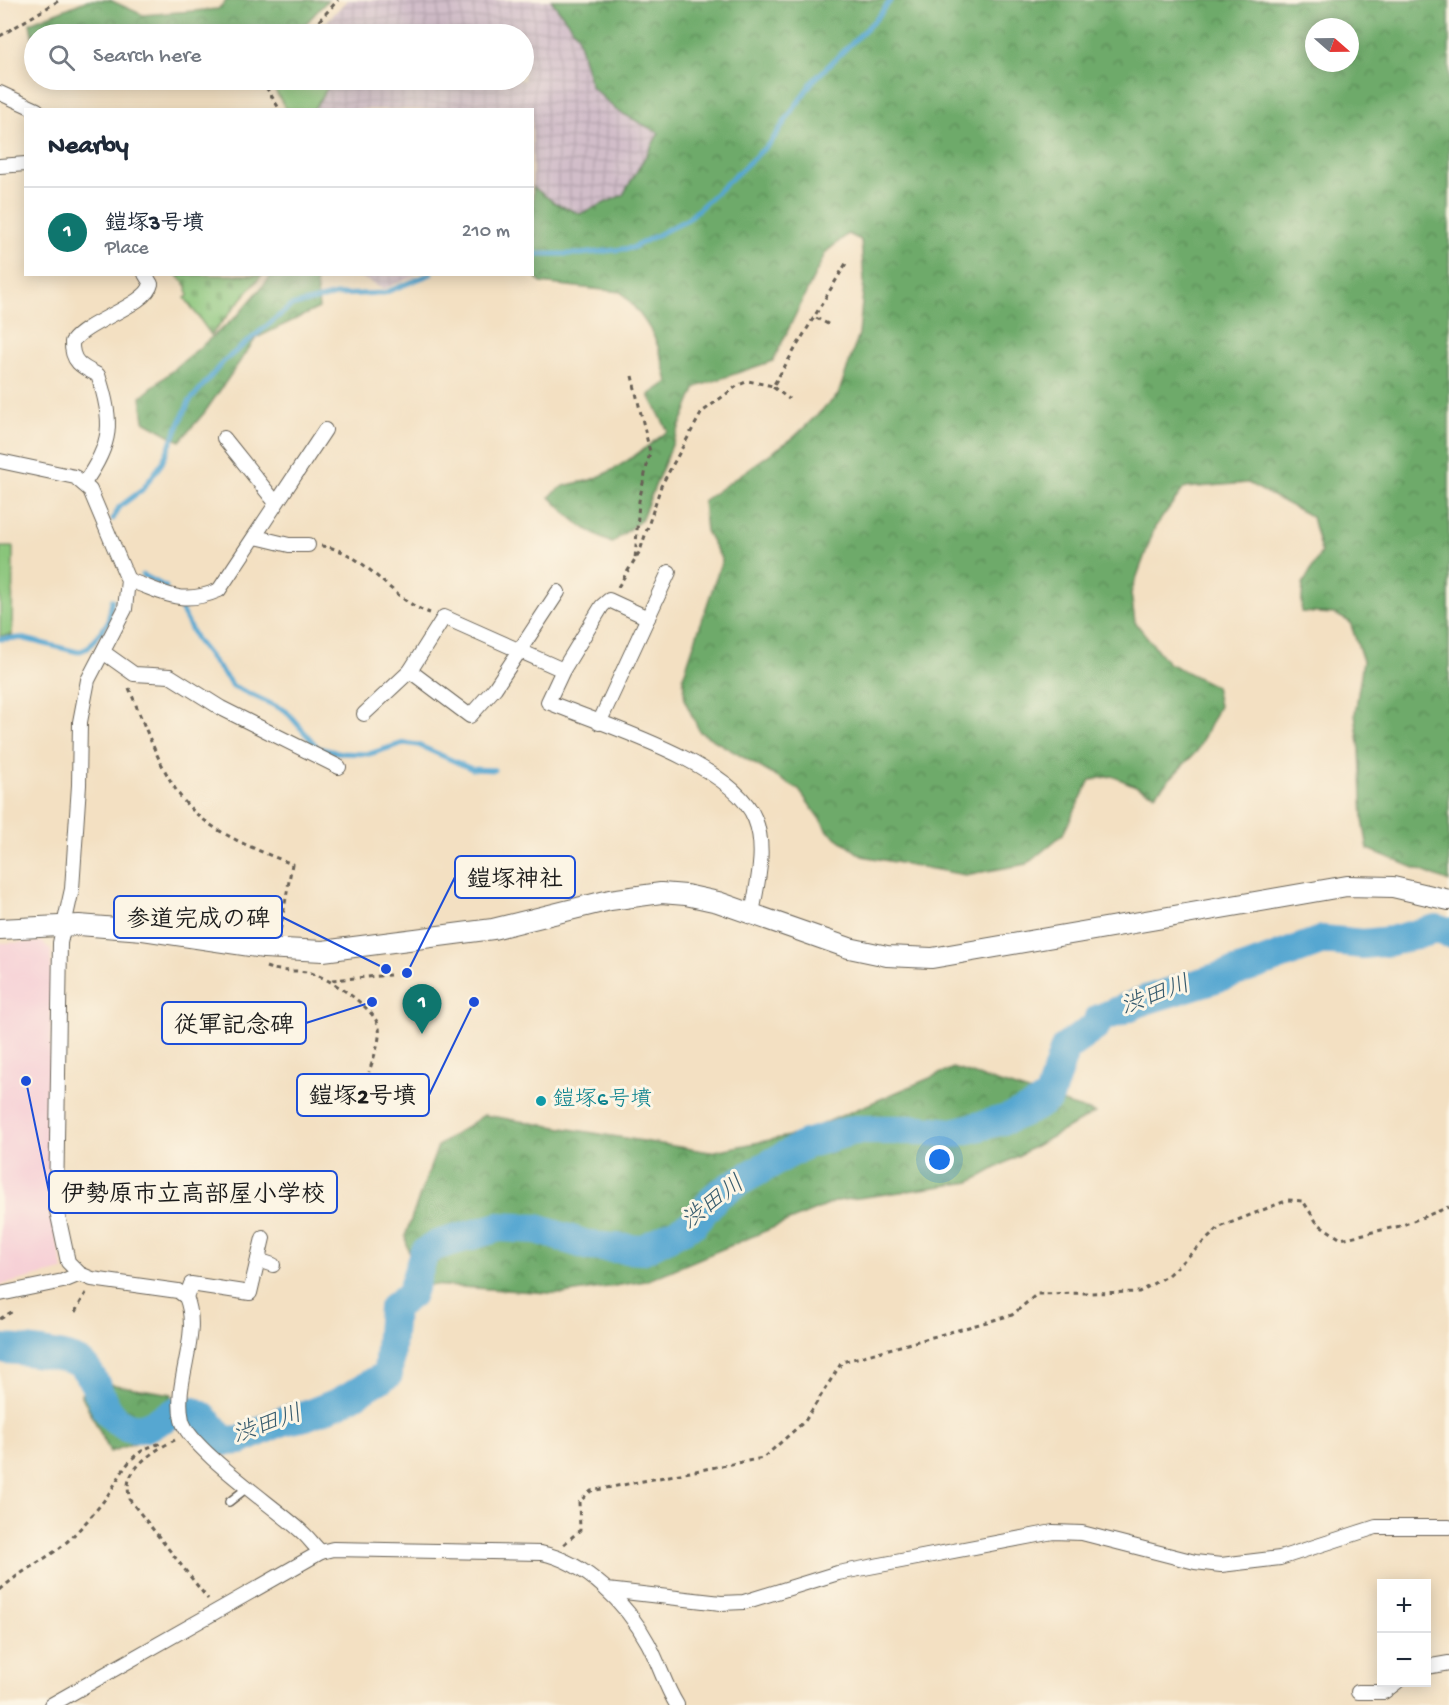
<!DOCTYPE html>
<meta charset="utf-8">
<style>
:root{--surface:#fff;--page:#f6f6f7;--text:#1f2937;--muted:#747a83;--line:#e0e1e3;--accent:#0f766e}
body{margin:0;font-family:"Gochi Hand","Klee One",sans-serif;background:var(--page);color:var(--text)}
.controls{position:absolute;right:18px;bottom:18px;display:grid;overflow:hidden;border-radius:0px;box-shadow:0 3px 15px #0003}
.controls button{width:54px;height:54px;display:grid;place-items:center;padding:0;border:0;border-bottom:2px solid var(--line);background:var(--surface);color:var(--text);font:30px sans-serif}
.compass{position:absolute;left:1305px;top:18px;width:54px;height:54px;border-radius:50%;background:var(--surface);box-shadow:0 3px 15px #0003;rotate:110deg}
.you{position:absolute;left:940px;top:1160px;width:21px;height:21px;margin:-15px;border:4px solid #fff;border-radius:50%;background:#1a73e8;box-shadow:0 0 0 9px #1a73e833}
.badge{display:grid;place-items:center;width:39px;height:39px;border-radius:50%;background:var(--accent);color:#fff;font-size:20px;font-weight:700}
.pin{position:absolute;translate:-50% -50px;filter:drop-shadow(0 2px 3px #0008)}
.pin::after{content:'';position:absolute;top:32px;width:21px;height:18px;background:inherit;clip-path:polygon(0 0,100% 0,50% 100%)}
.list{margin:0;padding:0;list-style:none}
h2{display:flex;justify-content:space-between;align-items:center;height:78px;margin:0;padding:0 24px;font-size:26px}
h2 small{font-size:20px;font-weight:400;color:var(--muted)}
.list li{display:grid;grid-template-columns:39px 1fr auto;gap:18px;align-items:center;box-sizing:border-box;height:90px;padding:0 24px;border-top:2px solid var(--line)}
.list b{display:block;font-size:22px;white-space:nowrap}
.list p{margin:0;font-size:20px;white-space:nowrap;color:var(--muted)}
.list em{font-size:20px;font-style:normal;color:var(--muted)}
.icon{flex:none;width:33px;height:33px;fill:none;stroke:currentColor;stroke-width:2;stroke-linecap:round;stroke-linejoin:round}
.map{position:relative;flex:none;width:1449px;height:1705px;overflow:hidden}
.search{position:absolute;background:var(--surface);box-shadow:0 3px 15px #0003;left:24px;top:24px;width:510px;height:66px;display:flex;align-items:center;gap:15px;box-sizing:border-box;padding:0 21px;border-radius:33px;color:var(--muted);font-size:22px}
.panel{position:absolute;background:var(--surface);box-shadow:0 3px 15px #0003;left:24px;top:108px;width:510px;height:168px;border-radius:0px}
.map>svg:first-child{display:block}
</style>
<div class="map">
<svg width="1449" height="1705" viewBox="0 0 1449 1705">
<defs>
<pattern id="industrial-grid" width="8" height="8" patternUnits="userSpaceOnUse" patternTransform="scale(1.5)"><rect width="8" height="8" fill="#d1bdc9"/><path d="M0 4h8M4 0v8" fill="none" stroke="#b3a2ac"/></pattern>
<pattern id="forest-crowns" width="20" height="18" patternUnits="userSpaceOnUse" patternTransform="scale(1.5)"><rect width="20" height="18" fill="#6eaa6a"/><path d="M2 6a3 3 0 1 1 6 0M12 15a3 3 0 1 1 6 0" fill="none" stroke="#5a8a56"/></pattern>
<pattern id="cemetery-stones" width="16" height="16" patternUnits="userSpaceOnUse" patternTransform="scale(1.5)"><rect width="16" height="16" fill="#89c57a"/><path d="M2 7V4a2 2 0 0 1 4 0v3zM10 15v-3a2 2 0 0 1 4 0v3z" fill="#76a969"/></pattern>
</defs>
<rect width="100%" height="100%" fill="#fcf5e5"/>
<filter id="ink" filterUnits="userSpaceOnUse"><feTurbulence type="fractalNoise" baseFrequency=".0167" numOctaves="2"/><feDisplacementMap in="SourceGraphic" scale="12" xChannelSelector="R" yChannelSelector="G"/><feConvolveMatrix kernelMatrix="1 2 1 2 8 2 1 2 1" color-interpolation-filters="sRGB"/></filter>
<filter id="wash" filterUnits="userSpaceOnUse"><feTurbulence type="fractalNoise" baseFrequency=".008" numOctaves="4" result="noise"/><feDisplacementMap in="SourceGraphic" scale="24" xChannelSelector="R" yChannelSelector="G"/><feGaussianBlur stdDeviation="1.35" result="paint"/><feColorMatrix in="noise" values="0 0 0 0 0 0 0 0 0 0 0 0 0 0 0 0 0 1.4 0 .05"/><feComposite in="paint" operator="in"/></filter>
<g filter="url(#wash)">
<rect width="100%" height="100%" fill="#f3e0c2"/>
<polygon fill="#f6cfd6" points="42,942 51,950 51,1212 63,1270 0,1285 0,943"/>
<g fill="url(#industrial-grid)">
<polygon points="347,0 568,0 680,143 643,189 533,251 532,110 286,109 273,87 274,80 524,80 524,34 315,34"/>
<polygon points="357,275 417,275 383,289"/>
</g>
<g fill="#89c57a" stroke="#52704b" stroke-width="1.5">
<polygon points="274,80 333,80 313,110 286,109 273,87"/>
<polygon points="0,547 13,547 12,635 0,636"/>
</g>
<g fill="url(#forest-crowns)" stroke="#456343" stroke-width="1.5" fill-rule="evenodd">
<polygon points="88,0 110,0 143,15 218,9 227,0 328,0 296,34 124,34 77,24 62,34 34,34 34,46 30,23"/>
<path d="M 551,0 L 1449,0 L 1449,882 L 1368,849 L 1363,820 L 1360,750 L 1355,714 L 1363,661 L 1350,622 L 1335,614 L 1301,612 L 1303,584 L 1321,552 L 1312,517 L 1248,483 L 1184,488 L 1155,527 L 1131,593 L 1135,622 L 1168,663 L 1215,686 L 1219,706 L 1197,751 L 1155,794 L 1112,776 L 1090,780 L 1063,834 L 1027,864 L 965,875 L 862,856 L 829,832 L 799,790 L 700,732 L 685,701 L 683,677 L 722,560 L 706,531 L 703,501 L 794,437 L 838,395 L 859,334 L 864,281 L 861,240 L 848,234 L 826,252 L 773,361 L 696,387 L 641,520 L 612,543 C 586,532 569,517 550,497 C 562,481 579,485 596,478 C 622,467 645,448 668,431 L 649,395 L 668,382 C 658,338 651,325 621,292 L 541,283 L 533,274 L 533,187 L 555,203 L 580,214 L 623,195 L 659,133 L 616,110 L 591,86 L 577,34 ZM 1314,27 L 1350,27 L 1350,63 L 1314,63 Z"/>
<polygon points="272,275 315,275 319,308 256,338 205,412 180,441 144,421 141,397 238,315"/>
<polygon points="953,1068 1095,1113 971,1182 837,1201 646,1281 563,1294 416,1284 405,1236 438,1146 484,1115 710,1152 799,1134"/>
<polygon points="109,1384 172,1394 170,1430 110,1452 81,1394"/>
</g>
<polygon fill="url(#cemetery-stones)" stroke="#52704b" stroke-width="1.5" points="177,275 262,275 211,335 185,298 188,296 187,286"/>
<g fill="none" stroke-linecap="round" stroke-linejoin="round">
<g stroke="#57a7d1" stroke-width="5">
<polyline points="532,254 581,254 632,248 688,219 771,142 812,82 877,18 891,0"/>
<polyline points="113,519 119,507 142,490 162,463 189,402 224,361 291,306 335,295 384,293 431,274"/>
<polyline points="143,575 166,587"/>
<polyline points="182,611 197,641 233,686 286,711 318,748 341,753 369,754 404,743 418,745 472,769 495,770"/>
<polyline points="0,639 21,638 78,652 88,648 108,622 112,600"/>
</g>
<path stroke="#57a7d1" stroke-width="30" d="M 0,1349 C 15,1349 70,1355 81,1364 C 101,1382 99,1414 126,1426 C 153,1438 172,1399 198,1414 C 208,1419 216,1433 223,1441 L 241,1440 L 282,1421 L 305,1416 L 340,1402 L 388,1374 L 393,1308 L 411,1294 L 424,1253 L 437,1245 L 499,1227 L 537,1229 L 590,1246 L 642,1250 L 694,1223 L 716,1196 L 731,1186 L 806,1144 L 854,1130 L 922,1130 L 953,1133 L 1007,1119 L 1035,1107 L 1049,1097 L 1065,1048 L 1095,1027 L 1099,1019 L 1145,1000 L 1248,968 L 1323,940 L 1363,944 L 1391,941 L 1436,929 L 1449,933"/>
</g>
</g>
<g filter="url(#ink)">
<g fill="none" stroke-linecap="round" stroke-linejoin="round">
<defs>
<polyline id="lane" points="229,1502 247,1488"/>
<g id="street">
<polyline points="0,93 37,110"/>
<polyline points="0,166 26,164"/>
<polyline points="224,438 276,503"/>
<path d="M 0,461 L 75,477 L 90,490 L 128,580 L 125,609 L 88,680 L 80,722 L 79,785 L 72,889 L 60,943 L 56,1206 L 68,1262 L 80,1274 L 92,1279 L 178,1291 L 186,1297 C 202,1335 173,1381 182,1420 C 188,1448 278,1509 302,1532 C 309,1538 314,1546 321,1552 L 333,1549 L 541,1553 C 586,1562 627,1604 648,1643 C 659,1663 665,1686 677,1705"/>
<path d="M 84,483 C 112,444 114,422 98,375 C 82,367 71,362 72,342 C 87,321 147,305 151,284 L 145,274"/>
<polyline points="256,537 289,545 308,545"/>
<path d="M 128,580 C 165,592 180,607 219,590 L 325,430"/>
<path d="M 648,618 L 609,600 L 602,606 L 563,670 L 548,702 C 601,724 733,763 755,819 C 767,849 757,884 752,914"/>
<polyline points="103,652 134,674 170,676 221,708 339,767"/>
<polyline points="410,671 470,716 495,688 558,592"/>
<polyline points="364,714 410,671 444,617 563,670"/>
<polyline points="599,723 669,572"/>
<polyline points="258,1260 273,1265"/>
<polyline points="0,1294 63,1281 80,1274"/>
<polyline points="186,1297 191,1284 250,1293 263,1238"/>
<polyline points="607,1590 721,1603 744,1602 838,1573 1053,1532 1082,1533 1195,1562 1221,1565 1280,1558 1376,1527 1449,1527"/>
<polyline points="1426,1667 1449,1663"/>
<polyline points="1358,1692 1384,1692 1397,1682"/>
<polyline points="51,1705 321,1552"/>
</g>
<polyline id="secondary" points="0,929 79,925 143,930 264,948 323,951 493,929 610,900 661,893 686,895 718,902 849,948 887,956 932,958 1347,886 1393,887 1449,900"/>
</defs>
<use href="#lane" stroke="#676156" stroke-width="10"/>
<use href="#street" stroke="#676156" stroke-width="16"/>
<use href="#secondary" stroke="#676156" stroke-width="22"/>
<g stroke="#676156" stroke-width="3" stroke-dasharray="4.5 4.5" stroke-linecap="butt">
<polyline points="307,34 338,0"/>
<polyline points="0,36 60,0"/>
<polyline points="265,80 263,82 280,110"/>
<polyline points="816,318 830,325"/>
<polyline points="632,376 650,452 639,501 635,560"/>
<polyline points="773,387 789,399"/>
<path d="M 321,546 C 367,551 389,600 430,613"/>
<polyline points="618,587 640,551 661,486 702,412 737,386 748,381 773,386 848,260"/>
<path d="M 129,688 C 144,724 157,761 178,793 C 203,830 252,848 292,864 L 280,932"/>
<path d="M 266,967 C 279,972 294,970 307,972 C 327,976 374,1007 379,1027 C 381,1041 373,1059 369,1072"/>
<polyline points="332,980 390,975"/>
<polyline points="75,1312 86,1293"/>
<polyline points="0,1319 13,1311"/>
<path d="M 175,1440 C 158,1448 136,1462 129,1480 C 127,1486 129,1494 129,1499 L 208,1599"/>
<polyline points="564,1544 580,1530 579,1502 591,1491 763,1458 805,1421 842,1362 1012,1315 1037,1294 1139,1292 1168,1275 1220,1227 1288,1200 1303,1201 1317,1223 1341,1239 1400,1226 1449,1207"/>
<path d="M 0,1590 C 18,1573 37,1564 57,1550 C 71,1540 94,1514 105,1499 C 123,1475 125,1454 158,1444 L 160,1447"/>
</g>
<use href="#lane" stroke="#fff" stroke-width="7"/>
<use href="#street" stroke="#fff" stroke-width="14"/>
<use href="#secondary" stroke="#fff" stroke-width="20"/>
</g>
</g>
<circle fill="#0f9aa8" stroke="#fcf5e5" stroke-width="2" cx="541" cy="1101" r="6"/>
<g text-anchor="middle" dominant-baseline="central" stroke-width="6" stroke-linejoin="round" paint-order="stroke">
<g font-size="22" fill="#0d838f" stroke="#fcf5e5" text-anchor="start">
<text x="553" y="1101">鎧塚6号墳</text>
</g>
<g font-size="24" font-style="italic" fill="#375b6d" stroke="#fcf5e5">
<text transform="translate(1156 997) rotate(-20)">渋田川</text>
<text transform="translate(714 1204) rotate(-37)">渋田川</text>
<text transform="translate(268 1426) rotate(-19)">渋田川</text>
</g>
</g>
<path fill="none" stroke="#1d4ed8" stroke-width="2" d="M407 973L455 877M386 969L282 917M372 1002L306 1023M474 1002L429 1095M26 1081L49 1192"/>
<g fill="#1d4ed8" stroke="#fcf5e5" stroke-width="2">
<circle cx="407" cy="973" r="6"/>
<circle cx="386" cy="969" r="6"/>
<circle cx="372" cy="1002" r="6"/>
<circle cx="474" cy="1002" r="6"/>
<circle cx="26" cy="1081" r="6"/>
</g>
<g fill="#fcf5e5" stroke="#1d4ed8" stroke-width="2">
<rect x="455" y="856" width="120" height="42" rx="6"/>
<rect x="114" y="896" width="168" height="42" rx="6"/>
<rect x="162" y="1002" width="144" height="42" rx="6"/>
<rect x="297" y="1074" width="132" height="42" rx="6"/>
<rect x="49" y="1171" width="288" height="42" rx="6"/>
</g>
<g font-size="24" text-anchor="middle" font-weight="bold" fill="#1c1c1c">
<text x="515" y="886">鎧塚神社</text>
<text x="198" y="926">参道完成の碑</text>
<text x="234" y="1032">従軍記念碑</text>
<text x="363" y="1103">鎧塚2号墳</text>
<text x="193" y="1201">伊勢原市立高部屋小学校</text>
</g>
</svg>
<div class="controls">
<button>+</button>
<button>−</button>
</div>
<svg class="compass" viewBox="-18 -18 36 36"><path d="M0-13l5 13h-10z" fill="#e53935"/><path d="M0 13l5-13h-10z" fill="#747a83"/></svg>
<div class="you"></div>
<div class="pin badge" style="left:422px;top:1034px">1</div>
<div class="search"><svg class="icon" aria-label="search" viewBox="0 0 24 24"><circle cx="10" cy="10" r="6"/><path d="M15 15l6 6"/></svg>Search here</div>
<section class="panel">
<h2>Nearby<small></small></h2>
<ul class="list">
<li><span class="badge">1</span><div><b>鎧塚3号墳</b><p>Place</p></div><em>210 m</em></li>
</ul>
</section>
</div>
